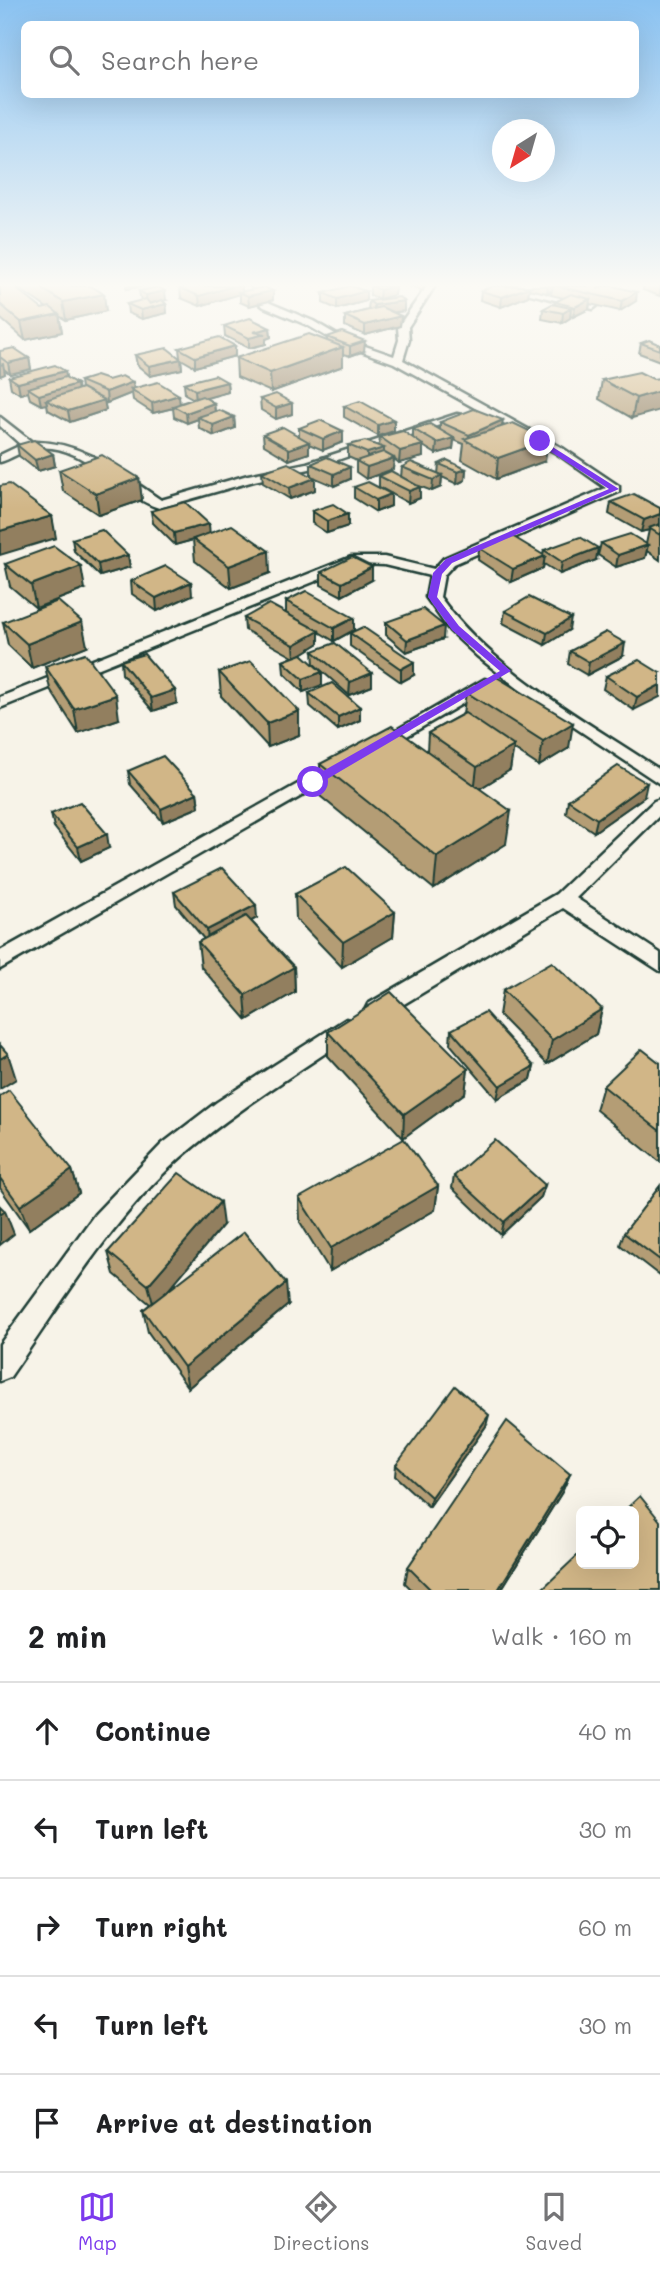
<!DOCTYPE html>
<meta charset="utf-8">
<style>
:root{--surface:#fff;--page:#f6f6f6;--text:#202124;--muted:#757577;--line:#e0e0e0;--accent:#7c3aed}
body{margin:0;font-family:Mali,sans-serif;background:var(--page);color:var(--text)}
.controls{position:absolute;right:21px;bottom:21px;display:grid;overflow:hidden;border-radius:10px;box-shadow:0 7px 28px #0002}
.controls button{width:63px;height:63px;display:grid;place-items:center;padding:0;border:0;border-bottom:2px solid var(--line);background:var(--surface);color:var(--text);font:35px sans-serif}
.compass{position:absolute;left:492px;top:119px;width:63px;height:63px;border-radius:50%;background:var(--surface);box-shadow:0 7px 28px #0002;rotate:217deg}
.stop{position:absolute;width:21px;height:21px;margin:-16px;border:5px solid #7c3aed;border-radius:50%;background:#fff}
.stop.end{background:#7c3aed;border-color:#fff;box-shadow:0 2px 7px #0008}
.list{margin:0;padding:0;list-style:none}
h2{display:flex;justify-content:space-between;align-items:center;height:91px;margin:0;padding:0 28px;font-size:30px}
h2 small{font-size:23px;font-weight:400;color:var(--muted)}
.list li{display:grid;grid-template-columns:46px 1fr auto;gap:21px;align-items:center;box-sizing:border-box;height:98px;padding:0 28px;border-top:2px solid var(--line)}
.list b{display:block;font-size:26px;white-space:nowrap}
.list em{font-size:23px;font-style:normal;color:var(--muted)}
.icon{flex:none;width:38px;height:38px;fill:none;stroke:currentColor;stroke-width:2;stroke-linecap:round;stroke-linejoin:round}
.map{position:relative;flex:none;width:660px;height:1590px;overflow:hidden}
.search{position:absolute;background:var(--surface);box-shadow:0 7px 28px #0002;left:21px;right:21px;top:21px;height:77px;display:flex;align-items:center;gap:18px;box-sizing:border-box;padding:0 24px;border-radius:10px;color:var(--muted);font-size:26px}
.sheet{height:581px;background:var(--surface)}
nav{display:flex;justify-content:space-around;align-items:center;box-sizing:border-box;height:98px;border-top:2px solid var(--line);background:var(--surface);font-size:19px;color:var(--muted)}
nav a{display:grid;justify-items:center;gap:4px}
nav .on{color:var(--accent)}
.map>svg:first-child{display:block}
</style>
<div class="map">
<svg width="660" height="1590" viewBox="0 0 660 1590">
<rect width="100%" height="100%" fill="#f7f3e8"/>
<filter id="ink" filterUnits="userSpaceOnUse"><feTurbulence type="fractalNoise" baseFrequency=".0143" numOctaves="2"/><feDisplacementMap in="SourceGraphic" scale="14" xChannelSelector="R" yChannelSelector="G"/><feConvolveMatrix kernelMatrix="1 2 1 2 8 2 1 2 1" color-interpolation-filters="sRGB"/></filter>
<g filter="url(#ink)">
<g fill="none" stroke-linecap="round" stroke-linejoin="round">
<defs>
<g id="service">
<path d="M 237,286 L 247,286 L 270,303 L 313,321 L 342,338 L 394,356 L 399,340 L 398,327 L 427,286 L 435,286 L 408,327 L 409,340 L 403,360 L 564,449 L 619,486 L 619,492 L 454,564 L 444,575 L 440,597 C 494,672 584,719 660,770 L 660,784 L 529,697 L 477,656 L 450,631 L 426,597 L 430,576 L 384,565 L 358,564 L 0,708 L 0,697 L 351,557 L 384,557 L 434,569 L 444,558 L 606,488 L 556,453 L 394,363 L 336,342 L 307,325 L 264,307 Z"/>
<polygon points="497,286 514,286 597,306 593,309"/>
<path d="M 457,414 L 466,416 L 314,468 L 254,481 L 159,508 C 118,495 80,437 31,449 C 20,452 11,459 0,462 L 0,455 L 21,445 L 0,426 L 0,417 L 32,442 C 82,440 121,473 161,500 L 248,475 L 307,463 Z"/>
<polygon points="485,679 491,681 493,684 491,687 388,747 376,747 374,743"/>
<polygon points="339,761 345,763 348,767 345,771 0,969 0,951"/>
<polygon points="660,799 660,815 576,898 660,953 660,971 563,908 384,1016 376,1019 368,1016 365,1010 368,1004 556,894 654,801"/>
<path d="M 346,1019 L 354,1022 L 357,1028 L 354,1034 C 295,1074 233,1112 180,1158 C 113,1217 61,1304 10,1377 L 0,1381 L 0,1344 L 95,1214 L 162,1144 L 217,1102 Z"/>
</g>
</defs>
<use href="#service" stroke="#1f3d34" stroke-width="5"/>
<use href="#service" fill="#f7f3e8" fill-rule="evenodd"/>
</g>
<g fill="#b49d74" stroke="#1f3d34" stroke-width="2">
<polygon points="0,286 42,309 47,308 15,286 91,286 106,311 66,320 59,316 62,332 25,340 0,318"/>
<polygon points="242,286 242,292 273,291 273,300 249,306 240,302 240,294 200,306 181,298 180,288"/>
<polygon points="370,286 395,286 394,295 379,299 370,295"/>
<polygon points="408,286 424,286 423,291"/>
<polygon points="493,286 613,286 636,301 620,311 590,304 589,309 573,317 570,316 570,318 562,323 542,319 543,309 555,304 555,302 564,298 551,295 552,290 547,293 529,289 528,296 501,307 480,300 481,291"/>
<polygon points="643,286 660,286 660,296 643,290"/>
<polygon points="139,291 166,300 162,301 166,304 167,313 142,319 128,313 127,304 141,301"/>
<polygon points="323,293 366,301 337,309 323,303"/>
<polygon points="369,301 404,301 404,311 392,312 401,316 400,326 365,335 345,326 345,316 368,310"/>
<polygon points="224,326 270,328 271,337 266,339 266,344 249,348 225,336"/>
<polygon points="327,337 364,351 350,356 343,354 343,366 271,392 237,377 236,358 327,341"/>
<polygon points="641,343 660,345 660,361 639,353"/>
<polygon points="235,346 235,356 195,367 181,359 182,369 150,376 137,365 135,355 180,358 179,348"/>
<polygon points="0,351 29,358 31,369 10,374 4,369 5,374 0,376"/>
<polygon points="9,377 66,378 77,384 77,390 81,388 80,381 108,380 133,382 134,388 180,403 194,399 185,394 184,383 227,382 228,392 205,398 214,403 215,411 234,417 235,428 214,436 199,428 198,419 187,423 174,417 173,408 153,413 133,400 132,393 107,403 104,402 106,410 70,422 48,410 47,404 41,405 30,399 28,392 20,394 11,388"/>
<polygon points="653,379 632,418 599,399 602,380"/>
<polygon points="260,399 292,403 292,414 276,419 261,410"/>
<polygon points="344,406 394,420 394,431 378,436 344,417"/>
<polygon points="440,422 502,427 545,461 496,479 462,460 464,444 454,440 453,449 436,454 423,446 423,457 399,463 394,459 393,469 366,479 356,472 356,461 357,461 348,457 348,445 379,447 380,437 413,438 413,429 440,430"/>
<polygon points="299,428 343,431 343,442 323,450 309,444 309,453 289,460 264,445 263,434 299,436"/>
<polygon points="17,445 53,454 55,466 38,471 19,456"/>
<polygon points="311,464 350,467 350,479 334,486 311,476"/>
<polygon points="439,464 466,469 465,480 457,484 442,477 441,487 432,491 419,486 420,498 408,503 379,487 379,476 401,477 402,467 438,474"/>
<polygon points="59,470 139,478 142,500 99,515 63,491"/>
<polygon points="262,472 315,478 315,490 290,499 263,483"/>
<polygon points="354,487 391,494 391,506 376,512 354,498"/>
<polygon points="611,502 660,508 660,560 647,551 645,558 616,567 598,555 601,543 646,544 649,530 641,532 609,514"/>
<polygon points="151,511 209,524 209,533 270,573 231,588 195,561 193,540 175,545 153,523"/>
<polygon points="312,511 348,526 327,533 312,523"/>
<polygon points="72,539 130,567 100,576 74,551"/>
<polygon points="479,548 543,555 544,550 596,560 560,574 544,564 543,568 511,582 478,560"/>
<polygon points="5,564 85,589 36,608 10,586"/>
<polygon points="321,572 372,580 342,596 321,585"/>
<polygon points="131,581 192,595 157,611 132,594"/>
<polygon points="286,601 354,630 334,641 319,632 319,643 301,654 322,685 303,692 284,673 283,661 293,657 245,630 244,618 286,613"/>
<polygon points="505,611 569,630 545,645 503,623"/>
<polygon points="3,622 87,646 32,668 8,645"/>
<polygon points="386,622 443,639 406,652 386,635"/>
<polygon points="350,633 414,675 401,682 350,646"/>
<polygon points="313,651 372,673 372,686 349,695 314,664"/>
<polygon points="570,651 623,656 587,675 568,664"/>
<polygon points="121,661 175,690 177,703 153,711 122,674"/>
<polygon points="45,666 119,719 78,733 50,689"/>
<polygon points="219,672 299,735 268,747 221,696"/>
<polygon points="660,673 634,710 603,689 606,676"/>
<polygon points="466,692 569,748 539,766 513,749 510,770 479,789 506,844 434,889 320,796 320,764 427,751 428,733 463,714"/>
<polygon points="309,693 360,707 360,720 338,730 310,706"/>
<polygon points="128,771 197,793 199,807 163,822 130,784"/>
<polygon points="644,797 594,832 566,813 568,800"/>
<polygon points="51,814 109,848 81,861 54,827"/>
<polygon points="174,892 257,918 251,921 294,967 295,992 247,1020 201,967 198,942 204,939 176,905"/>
<polygon points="295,894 395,912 393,937 342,967 296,919"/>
<polygon points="503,990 602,1009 596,1034 547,1064 499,1015"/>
<polygon points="451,1030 534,1066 531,1079 497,1099 450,1044"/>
<polygon points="328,1032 468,1069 465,1093 403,1138 328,1056"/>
<polygon points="660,1063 660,1162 596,1110 603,1086"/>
<polygon points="0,1096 72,1170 79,1193 29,1229 0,1188"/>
<polygon points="454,1176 545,1185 541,1197 501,1235 452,1188"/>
<polygon points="438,1186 435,1210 330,1271 300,1222 299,1198"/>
<polygon points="660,1186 660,1276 620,1245 624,1233"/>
<polygon points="223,1225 167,1291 288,1305 188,1388 148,1332 143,1310 150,1304 114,1274 108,1252"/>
<polygon points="486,1426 429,1507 395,1476 396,1465"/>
<polygon points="570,1474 562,1492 501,1590 412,1590 405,1583 408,1567"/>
</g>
<g fill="#927f5e" stroke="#1f3d34" stroke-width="2">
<polygon points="126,286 148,286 126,289"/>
<polygon points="234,286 242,286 242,293 239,292 240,294 200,306 199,296"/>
<polygon points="395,286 394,295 379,299 380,290"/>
<polygon points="548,286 553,286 552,290 547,293"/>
<polygon points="529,287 528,296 501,307 502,297"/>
<polygon points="165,291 166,300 147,304 146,295"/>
<polygon points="273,291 273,300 249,306 248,296"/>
<polygon points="366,291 366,301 337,309 337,299"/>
<polygon points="637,292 636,301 620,311 622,301"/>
<polygon points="104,294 106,311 66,320 63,302"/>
<polygon points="590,299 589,309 573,317 575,307"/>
<polygon points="404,301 404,311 374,315 374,305"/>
<polygon points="166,304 167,313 142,319 141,310"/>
<polygon points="571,308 570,318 562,323 563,313"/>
<polygon points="59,314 62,332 25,340 21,322"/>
<polygon points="401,316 400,326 365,335 365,325"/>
<polygon points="270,328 271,337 266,339 266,344 249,348 249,338 253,332"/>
<polygon points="365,341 364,351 350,356 350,346"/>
<polygon points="235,346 235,356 195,367 195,357"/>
<polygon points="343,347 343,366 271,392 270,373"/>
<polygon points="29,358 31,369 10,374 8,363"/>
<polygon points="181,359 182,369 150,376 149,366"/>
<polygon points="3,364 5,374 0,376 0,365"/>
<polygon points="65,371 67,381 28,388 28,392 20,394 18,383"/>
<polygon points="133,382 134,391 131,389 132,393 107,403 106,392"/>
<polygon points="227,382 228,392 196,401 195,390"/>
<polygon points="77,384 78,394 46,400 47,404 41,405 39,395"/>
<polygon points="660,391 660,410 632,418 636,398"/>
<polygon points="179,395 180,406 173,406 173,408 153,413 152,403"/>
<polygon points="104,400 106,410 70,422 68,411"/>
<polygon points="214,403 215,414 198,417 198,419 187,423 186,413"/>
<polygon points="292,403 292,414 276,419 276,408"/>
<polygon points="234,417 235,428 214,436 213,425"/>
<polygon points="394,420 394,431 378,436 378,425"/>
<polygon points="503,420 501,431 468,442 469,435"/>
<polygon points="343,431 343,442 323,450 323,439"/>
<polygon points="454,438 453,449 436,454 437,443"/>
<polygon points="548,440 545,461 496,479 498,458"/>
<polygon points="309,442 309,453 289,460 289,449"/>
<polygon points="423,445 423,457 399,463 400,451"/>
<polygon points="384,448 384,460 367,465 367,453"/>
<polygon points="53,454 55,466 38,471 35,460"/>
<polygon points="394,458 393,469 366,479 367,467"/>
<polygon points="350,467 350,479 334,486 334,474"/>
<polygon points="466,469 465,480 457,484 458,472"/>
<polygon points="442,475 441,487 432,491 433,480"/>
<polygon points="139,478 142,500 99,515 96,494"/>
<polygon points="315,478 315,490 290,499 289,488"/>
<polygon points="420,487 420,498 408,503 409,491"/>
<polygon points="391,494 391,506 376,512 376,500"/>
<polygon points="348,514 348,526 327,533 327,521"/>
<polygon points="660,514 660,525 649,528 649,530 641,532 644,520"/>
<polygon points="52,516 56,538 0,555 0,531"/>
<polygon points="209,524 210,536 193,539 193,540 175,545 174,533"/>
<polygon points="648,545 645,558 616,567 618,555"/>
<polygon points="598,548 596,560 560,574 562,562"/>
<polygon points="269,551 270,573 231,588 229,566"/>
<polygon points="128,555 130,567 100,576 98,564"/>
<polygon points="545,556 543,568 511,582 513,569"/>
<polygon points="81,566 85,589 36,608 31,585"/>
<polygon points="372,567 372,580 342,596 342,583"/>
<polygon points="191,582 192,595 157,611 156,598"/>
<polygon points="354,618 354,630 334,641 334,628"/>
<polygon points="571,618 569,630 545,645 547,633"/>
<polygon points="82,622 87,646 32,668 27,644"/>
<polygon points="444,626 443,639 406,652 407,640"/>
<polygon points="319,631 319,643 295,658 294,645"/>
<polygon points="625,643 623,656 587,675 589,662"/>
<polygon points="414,662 414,675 401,682 401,669"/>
<polygon points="322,672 322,685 303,692 303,679"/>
<polygon points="372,673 372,686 349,695 350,682"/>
<polygon points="660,685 660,697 634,710 637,697"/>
<polygon points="175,690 177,703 153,711 151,698"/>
<polygon points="116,695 119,719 78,733 74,709"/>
<polygon points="360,707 360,720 338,730 338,717"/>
<polygon points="299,711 299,735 268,747 267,723"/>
<polygon points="573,723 569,748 539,766 543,741"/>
<polygon points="514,746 510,770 474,792 477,767"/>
<polygon points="647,783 644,797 594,832 597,819"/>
<polygon points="197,793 199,807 163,822 161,809"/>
<polygon points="511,811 506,844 434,889 437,857"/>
<polygon points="107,834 109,848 81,861 78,847"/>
<polygon points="256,905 257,918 208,944 207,930"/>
<polygon points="395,912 393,937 342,967 343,942"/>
<polygon points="294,967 295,992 247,1020 245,995"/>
<polygon points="602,1009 596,1034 547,1064 552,1040"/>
<polygon points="8,1054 16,1079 0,1089 0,1059"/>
<polygon points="534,1066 531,1079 497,1099 500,1086"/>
<polygon points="468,1069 465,1093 403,1138 404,1114"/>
<polygon points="72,1170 79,1193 29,1229 20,1206"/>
<polygon points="545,1185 541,1197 501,1235 504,1222"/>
<polygon points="438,1186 435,1210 330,1271 331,1248"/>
<polygon points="220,1202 223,1225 154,1307 148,1285"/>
<polygon points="5,1211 14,1234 0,1245 0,1215"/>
<polygon points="286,1283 288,1305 188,1388 184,1367"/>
<polygon points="489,1415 486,1426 429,1507 431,1497"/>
<polygon points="570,1474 562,1492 501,1590 498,1590"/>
</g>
<g fill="#d1b687" stroke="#1f3d34" stroke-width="2">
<polygon points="0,286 13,286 42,309 50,307 59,314 21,322 0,304"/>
<polygon points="38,286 91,286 104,294 63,302"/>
<polygon points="187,286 234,286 199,296 180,288"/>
<polygon points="350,286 366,291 337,299 323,293"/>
<polygon points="371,286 394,286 380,290"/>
<polygon points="493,286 527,286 529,287 502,297 481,291"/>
<polygon points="556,286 601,286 597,289 603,286 613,286 637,292 622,301"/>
<polygon points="158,287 165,291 146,295 139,291"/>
<polygon points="264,287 273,291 248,296 239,292"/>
<polygon points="571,294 590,299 575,307 555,302"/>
<polygon points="399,297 404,301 374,305 369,301"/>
<polygon points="146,299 150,304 162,300 166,304 141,310 127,304"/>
<polygon points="552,304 571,308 563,313 543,309"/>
<polygon points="381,307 401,316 365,325 345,316"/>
<polygon points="250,318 270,328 253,332 266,334 249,338 224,326"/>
<polygon points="342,332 365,341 350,346 327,337"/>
<polygon points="309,334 343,347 270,373 236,358"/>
<polygon points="219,337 235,346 195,357 179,348"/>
<polygon points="649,340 660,345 660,350 641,343"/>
<polygon points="14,348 29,358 8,363 0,357 0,351"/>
<polygon points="167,348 181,359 149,366 135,355"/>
<polygon points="55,365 65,371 18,383 9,377"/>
<polygon points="639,372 653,379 660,378 660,391 636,398 602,380"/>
<polygon points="215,375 227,382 195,390 184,383"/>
<polygon points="96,376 108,380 122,376 133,382 106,392 80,381"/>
<polygon points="65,377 77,384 39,395 28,388"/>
<polygon points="158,382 179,395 152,403 131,389"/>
<polygon points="82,388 104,400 68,411 46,400"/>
<polygon points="276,394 292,403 276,408 260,399"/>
<polygon points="202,396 214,403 186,413 173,406"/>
<polygon points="360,401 394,420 378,425 344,406"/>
<polygon points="474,409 503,420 469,435 440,422"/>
<polygon points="219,410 234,417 213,425 198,417"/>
<polygon points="320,420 343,431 323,439 299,428"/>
<polygon points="513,423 548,440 498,458 464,439"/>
<polygon points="430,424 454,438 437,443 413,429"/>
<polygon points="283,427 309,442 289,449 263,434"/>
<polygon points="403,431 423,445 400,451 380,437"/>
<polygon points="34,440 53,454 35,460 17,445"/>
<polygon points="365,441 384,448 367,453 348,445"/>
<polygon points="383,452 394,458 367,467 356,461"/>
<polygon points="102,455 139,478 96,494 59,470"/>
<polygon points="327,457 350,467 334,474 311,464"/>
<polygon points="447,460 466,469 458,472 439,464"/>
<polygon points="411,462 442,475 433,480 402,467"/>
<polygon points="288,463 315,478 289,488 262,472"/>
<polygon points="391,471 420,487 409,491 379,476"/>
<polygon points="368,482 391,494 376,500 354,487"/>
<polygon points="9,484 52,516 0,531 0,486"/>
<polygon points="634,494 660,508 660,514 644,520 611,502"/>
<polygon points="185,502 209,524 174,533 151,511"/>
<polygon points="333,504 348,514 327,521 312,511"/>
<polygon points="660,524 660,535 649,528"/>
<polygon points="232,525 269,551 229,566 193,539"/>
<polygon points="102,530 128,555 98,564 72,539"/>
<polygon points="630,534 648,545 618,555 601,543"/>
<polygon points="512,536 545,556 513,569 479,548"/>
<polygon points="580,537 598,548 562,562 544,550"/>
<polygon points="54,546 81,566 31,585 5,564"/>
<polygon points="352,557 372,567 342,583 321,572"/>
<polygon points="166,566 191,582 156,598 131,581"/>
<polygon points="306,591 354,618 334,628 286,601"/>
<polygon points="529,597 571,618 547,633 505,611"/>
<polygon points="58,601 82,622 27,644 3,622"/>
<polygon points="269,604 319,631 294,645 244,618"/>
<polygon points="423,609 444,626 407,640 386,622"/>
<polygon points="363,627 414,662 401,669 350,633"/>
<polygon points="606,632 625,643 589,662 570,651"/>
<polygon points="335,643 372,673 350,682 313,651"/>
<polygon points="85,653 116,695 74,709 45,666"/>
<polygon points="144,654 175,690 151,698 121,661"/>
<polygon points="302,654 322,672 303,679 283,661"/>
<polygon points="639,660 660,673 660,685 637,697 606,676"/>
<polygon points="251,661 299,711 267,723 219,672"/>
<polygon points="495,676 573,723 543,741 466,692"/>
<polygon points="332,683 360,707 338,717 309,693"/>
<polygon points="465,713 514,746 477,767 428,733"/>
<polygon points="392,726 511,811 437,857 320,764"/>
<polygon points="163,756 197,793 161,809 128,771"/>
<polygon points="618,766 647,783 597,819 568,800"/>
<polygon points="80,802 107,834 78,847 51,814"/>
<polygon points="346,867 395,912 343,942 295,894"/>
<polygon points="222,868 256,905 207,930 174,892"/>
<polygon points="246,916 294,967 245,995 198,942"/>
<polygon points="552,962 602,1009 552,1040 503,990"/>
<polygon points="391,992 468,1069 404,1114 328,1032"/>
<polygon points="485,1012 534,1066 500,1086 451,1030"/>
<polygon points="0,1045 8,1054 0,1059"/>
<polygon points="642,1049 660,1063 660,1131 603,1086"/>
<polygon points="9,1090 72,1170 20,1206 0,1178 0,1096"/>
<polygon points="404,1139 438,1186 331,1248 299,1198"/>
<polygon points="495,1140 545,1185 504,1222 454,1176"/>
<polygon points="179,1173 220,1202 148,1285 108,1252"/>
<polygon points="660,1186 660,1260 624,1233"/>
<polygon points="0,1206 5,1211 0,1215"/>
<polygon points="244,1232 286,1283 184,1367 143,1310"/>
<polygon points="455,1386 489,1415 431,1497 396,1465"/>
<polygon points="507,1421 570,1474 498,1590 431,1590 408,1567"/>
<polygon points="640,1496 660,1521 660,1590 541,1590 581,1552 581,1564 634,1564 634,1511 624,1511"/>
</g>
</g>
<linearGradient id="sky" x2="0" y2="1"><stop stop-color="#8ac2f1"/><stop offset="0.56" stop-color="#fbfaf5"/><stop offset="1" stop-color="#fbfaf5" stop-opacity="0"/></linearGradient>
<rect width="660" height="509" fill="url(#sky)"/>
<polygon fill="#7c3aed" points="540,439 619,489 452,563 442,574 437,597 459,626 511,671 317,785 309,785 309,779 500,671 452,630 428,597 433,573 446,559 609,489 537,443"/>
</svg>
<div class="controls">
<button><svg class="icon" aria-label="locate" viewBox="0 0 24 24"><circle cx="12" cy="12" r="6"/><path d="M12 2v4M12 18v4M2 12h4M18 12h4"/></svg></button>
</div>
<svg class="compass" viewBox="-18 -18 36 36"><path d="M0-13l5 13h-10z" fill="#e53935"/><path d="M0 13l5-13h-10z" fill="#757577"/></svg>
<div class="stop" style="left:313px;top:782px"></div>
<div class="stop end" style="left:540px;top:441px"></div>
<div class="search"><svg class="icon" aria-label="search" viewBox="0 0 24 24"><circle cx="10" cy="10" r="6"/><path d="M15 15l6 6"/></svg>Search here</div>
</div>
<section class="sheet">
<h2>2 min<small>Walk · 160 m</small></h2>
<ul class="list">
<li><svg class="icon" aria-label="ahead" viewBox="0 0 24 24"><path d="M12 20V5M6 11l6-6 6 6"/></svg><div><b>Continue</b></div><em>40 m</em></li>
<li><svg class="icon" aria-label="left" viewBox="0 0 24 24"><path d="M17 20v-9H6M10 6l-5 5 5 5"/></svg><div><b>Turn left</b></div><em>30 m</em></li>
<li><svg class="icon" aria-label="right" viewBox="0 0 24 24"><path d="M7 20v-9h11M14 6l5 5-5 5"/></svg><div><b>Turn right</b></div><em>60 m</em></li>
<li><svg class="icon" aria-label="left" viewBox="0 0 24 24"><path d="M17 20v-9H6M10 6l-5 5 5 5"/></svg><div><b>Turn left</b></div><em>30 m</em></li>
<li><svg class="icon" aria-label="arrive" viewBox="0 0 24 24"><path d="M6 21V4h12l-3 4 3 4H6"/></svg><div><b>Arrive at destination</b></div></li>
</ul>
</section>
<nav>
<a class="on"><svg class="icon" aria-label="map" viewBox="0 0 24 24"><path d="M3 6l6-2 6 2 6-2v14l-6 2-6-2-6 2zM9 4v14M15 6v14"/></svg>Map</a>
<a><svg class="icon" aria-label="directions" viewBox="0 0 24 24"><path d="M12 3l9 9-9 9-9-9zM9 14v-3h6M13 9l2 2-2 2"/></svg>Directions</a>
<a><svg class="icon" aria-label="saved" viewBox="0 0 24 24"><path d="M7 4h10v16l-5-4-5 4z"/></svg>Saved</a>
</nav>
